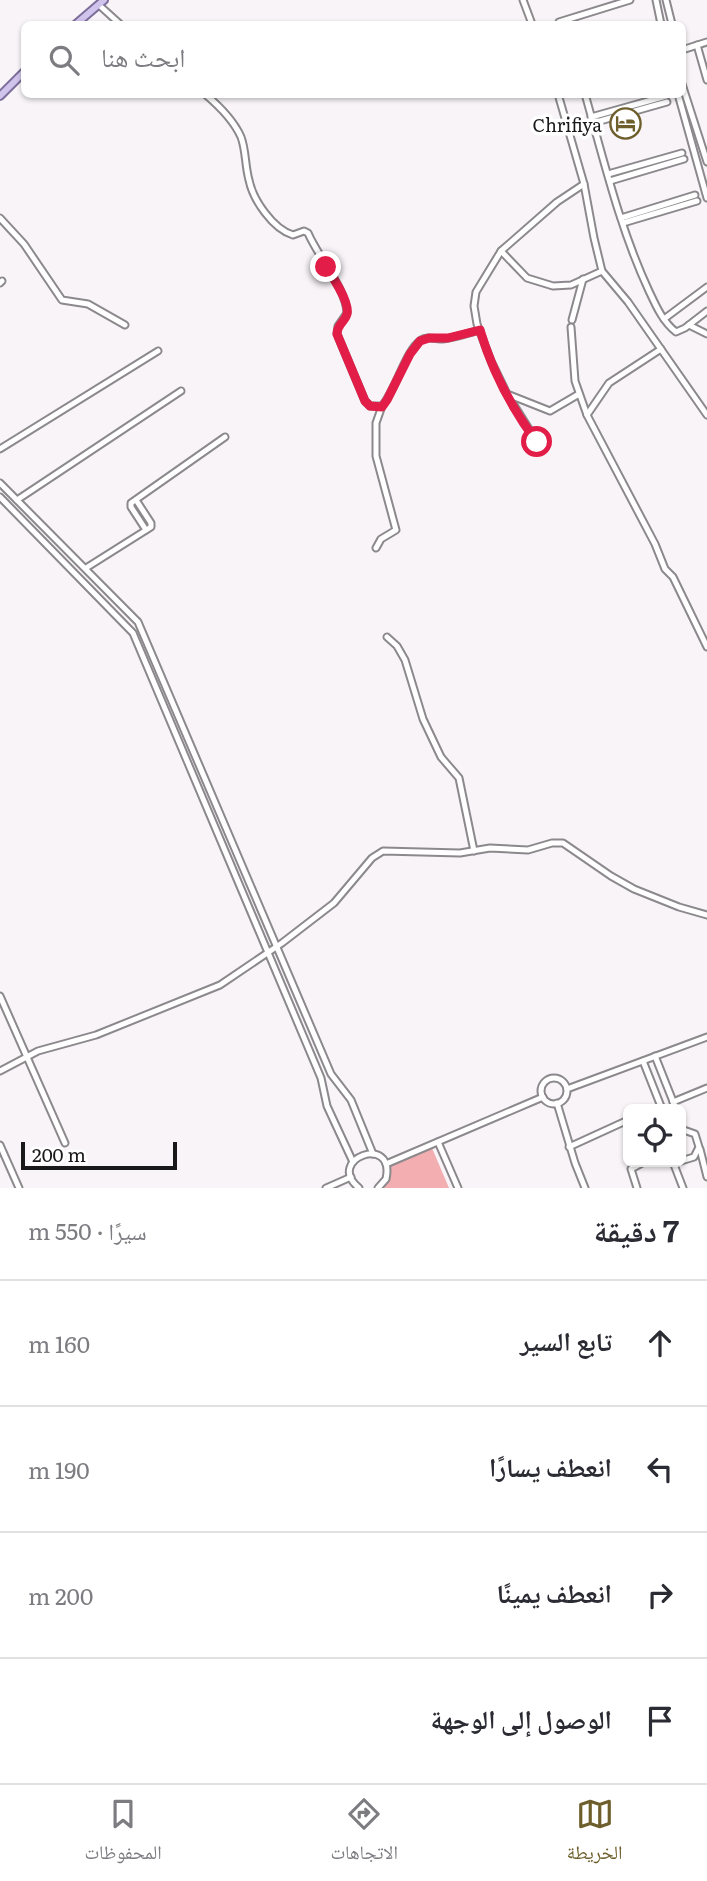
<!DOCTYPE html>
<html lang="ar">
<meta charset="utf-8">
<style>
:root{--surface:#fff;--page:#f2f2f3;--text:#2b2b33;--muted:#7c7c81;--line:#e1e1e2;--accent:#6d5e2b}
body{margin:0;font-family:Literata,"Noto Naskh Arabic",serif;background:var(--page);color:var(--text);direction:rtl}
.controls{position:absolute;right:21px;bottom:21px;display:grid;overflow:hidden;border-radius:10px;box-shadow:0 2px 5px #0004}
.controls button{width:63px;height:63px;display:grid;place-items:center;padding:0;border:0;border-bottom:2px solid var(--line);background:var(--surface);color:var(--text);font:35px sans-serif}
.scale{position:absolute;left:21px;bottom:18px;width:156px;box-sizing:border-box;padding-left:7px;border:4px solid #1a191a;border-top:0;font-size:19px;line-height:24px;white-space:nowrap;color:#1a191a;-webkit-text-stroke:5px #fff;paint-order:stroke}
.stop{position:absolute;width:21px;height:21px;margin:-16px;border:5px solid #e11d48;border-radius:50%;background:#fff}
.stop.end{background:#e11d48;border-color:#fff;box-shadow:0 2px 7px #0008}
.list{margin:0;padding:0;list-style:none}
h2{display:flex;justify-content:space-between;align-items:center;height:91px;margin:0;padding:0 28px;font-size:30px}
h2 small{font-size:23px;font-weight:400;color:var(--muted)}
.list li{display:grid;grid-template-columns:46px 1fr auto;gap:21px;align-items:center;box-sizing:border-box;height:126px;padding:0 28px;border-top:2px solid var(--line)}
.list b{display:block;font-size:26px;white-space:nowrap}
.list em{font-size:23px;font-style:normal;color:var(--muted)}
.icon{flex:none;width:38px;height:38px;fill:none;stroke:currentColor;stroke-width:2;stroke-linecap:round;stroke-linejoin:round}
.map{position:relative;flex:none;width:707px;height:1188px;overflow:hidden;direction:ltr}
.search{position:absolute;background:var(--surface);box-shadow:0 2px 5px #0004;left:21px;right:21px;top:21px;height:77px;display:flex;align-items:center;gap:18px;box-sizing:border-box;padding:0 24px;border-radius:10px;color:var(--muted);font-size:26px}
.sheet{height:595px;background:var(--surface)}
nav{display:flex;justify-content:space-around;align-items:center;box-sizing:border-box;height:98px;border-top:2px solid var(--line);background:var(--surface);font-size:19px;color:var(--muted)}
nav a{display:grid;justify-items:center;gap:4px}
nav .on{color:var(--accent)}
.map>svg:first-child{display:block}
</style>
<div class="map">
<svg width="707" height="1188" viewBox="0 0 707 1188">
<rect width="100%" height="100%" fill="#f8f4f8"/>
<polygon fill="#f2aeb1" points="432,1148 449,1188 380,1188 388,1166"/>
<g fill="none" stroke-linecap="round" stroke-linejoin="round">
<defs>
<g id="minor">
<polyline points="523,0 532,24"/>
<polyline points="656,0 661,24"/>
<polyline points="666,0 672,24"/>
<polyline points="99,5 120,24"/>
<polyline points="560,24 559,22 630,0"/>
<polyline points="697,45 707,80"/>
<polyline points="682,50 707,42"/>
<polyline points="682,84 707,162"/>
<path d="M 205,94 C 218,105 234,121 241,137 C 246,150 245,166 249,180 C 253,200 273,229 293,235 L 304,231 L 308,233 C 318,257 346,288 347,313 L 338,326 L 337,334 L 365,401 L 370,406 L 382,406 C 396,390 405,351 421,340 C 427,336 435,339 443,339 C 455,338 468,333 480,330"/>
<polyline points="558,94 584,184 594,238 602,271 628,302 707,415"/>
<path d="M 585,94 C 604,161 620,229 649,291 C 656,306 663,322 676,332 L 685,328 L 707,311"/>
<polyline points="678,94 707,198"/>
<polyline points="591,117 666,96"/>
<polyline points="593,123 667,102"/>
<polyline points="608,174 682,153"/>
<polyline points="610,181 684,159"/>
<polyline points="0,218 24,244 62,300 88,304 125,325"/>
<polyline points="621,218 695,195"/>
<polyline points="623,223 697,201"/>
<polyline points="501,251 527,278 553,286 571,285 602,271"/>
<polyline points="0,283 2,281"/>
<polyline points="664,319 707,287"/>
<polyline points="572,320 583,279"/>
<polyline points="689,325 707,334"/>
<polyline points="571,327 575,381 587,415 655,544 665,569 673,577 707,647"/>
<polyline points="507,394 537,442"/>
<polyline points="579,394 550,411 507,394 491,361 477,324 474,306 476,292 501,251 557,202 584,184"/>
<polyline points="587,415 609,383 661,349"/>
<polyline points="0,449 158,351"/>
<polyline points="0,483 138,622 331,1074 351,1100 373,1154"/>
<polyline points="0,497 133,633 321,1078 327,1106 353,1162"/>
<polyline points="17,500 181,391"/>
<polyline points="146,530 131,507 131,503 225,437"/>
<polyline points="376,548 381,539 396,530 376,456 376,423 382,406"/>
<polyline points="86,568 151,527 151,523 136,500"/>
<polyline points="387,637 397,646 405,660 423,719 441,757 459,778 474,851"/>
<polyline points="0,996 65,1143"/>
<polyline points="655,1056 676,1109"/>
<polyline points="643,1061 662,1109"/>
<polyline points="0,1071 38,1051 96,1035 220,985 282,943 334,903 372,858 383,851 460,853 490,848 528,850 552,843 563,843 611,876 634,889 679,907 707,915"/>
<circle cx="554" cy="1091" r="13"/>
<polyline points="567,1089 707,1037"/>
<polyline points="673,1102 707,1088"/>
<polyline points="557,1103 575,1163 585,1188"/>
<polyline points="681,1129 695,1134 699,1147 694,1157 681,1161"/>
<polyline points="438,1142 458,1188"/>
<polyline points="0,1145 19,1188"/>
<polyline points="569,1147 628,1120"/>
<polyline points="700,1149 707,1177"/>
<polyline points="673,1162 683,1188"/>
<polyline points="386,1164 543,1097"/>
<polyline points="326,1188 351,1177"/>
<path d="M 359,1188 C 324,1159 396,1133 386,1179 L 378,1188"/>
<polyline points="637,1188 631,1169 644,1162"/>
</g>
<g id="major">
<polyline points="76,24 104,0"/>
<polyline points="0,96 24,72"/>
</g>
</defs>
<use href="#minor" stroke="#8c898c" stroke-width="9"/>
<use href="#major" stroke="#7d6e9b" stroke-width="10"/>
<use href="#minor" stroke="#fff" stroke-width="5"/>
<use href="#major" stroke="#d1c4ec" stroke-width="6"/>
</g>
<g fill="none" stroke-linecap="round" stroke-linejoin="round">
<path stroke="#e11d48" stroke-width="9" d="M 326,267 C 332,276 350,302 347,314 C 345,322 337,324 337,334 L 365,401 L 370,406 L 382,407 L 387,400 L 410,354 L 420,341 L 429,338 L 448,338 L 480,330 C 492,370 512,409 537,442"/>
</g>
<defs>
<symbol id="hotel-ring" viewBox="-11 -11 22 22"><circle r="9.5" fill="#fff" stroke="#6d5e2b" stroke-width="1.5"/><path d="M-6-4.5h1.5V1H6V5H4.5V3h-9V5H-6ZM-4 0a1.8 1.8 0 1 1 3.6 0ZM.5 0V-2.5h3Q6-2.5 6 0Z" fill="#6d5e2b"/></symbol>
</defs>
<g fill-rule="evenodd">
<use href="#hotel-ring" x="608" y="106" width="35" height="35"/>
</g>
<g text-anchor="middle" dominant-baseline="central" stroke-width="7" stroke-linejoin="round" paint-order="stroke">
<g font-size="18" fill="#1a191a" stroke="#fff" text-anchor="end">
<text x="602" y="124">Chrifiya</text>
</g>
</g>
</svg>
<div class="controls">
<button><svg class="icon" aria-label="locate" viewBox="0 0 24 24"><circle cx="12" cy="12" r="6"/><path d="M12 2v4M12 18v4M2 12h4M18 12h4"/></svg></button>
</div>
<div class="scale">200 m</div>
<div class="stop" style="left:537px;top:442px"></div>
<div class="stop end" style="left:326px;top:267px"></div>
<div class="search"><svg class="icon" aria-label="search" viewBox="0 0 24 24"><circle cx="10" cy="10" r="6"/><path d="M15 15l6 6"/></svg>ابحث هنا</div>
</div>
<section class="sheet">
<h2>7 دقيقة<small>سيرًا · 550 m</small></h2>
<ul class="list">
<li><svg class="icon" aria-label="ahead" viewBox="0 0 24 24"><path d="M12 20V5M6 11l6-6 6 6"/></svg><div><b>تابع السير</b></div><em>160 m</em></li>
<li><svg class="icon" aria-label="left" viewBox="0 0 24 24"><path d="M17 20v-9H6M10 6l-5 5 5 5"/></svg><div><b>انعطف يسارًا</b></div><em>190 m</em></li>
<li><svg class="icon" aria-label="right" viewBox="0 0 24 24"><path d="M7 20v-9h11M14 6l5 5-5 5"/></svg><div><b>انعطف يمينًا</b></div><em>200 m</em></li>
<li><svg class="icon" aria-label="arrive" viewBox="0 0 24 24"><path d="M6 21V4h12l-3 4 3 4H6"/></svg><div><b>الوصول إلى الوجهة</b></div></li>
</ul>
</section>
<nav>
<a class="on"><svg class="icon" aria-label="map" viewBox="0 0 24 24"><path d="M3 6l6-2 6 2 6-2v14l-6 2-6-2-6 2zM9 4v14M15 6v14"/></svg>الخريطة</a>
<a><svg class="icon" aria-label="directions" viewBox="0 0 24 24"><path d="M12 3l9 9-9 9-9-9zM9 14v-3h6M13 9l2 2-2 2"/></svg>الاتجاهات</a>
<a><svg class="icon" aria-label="saved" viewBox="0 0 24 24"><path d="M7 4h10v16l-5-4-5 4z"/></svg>المحفوظات</a>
</nav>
